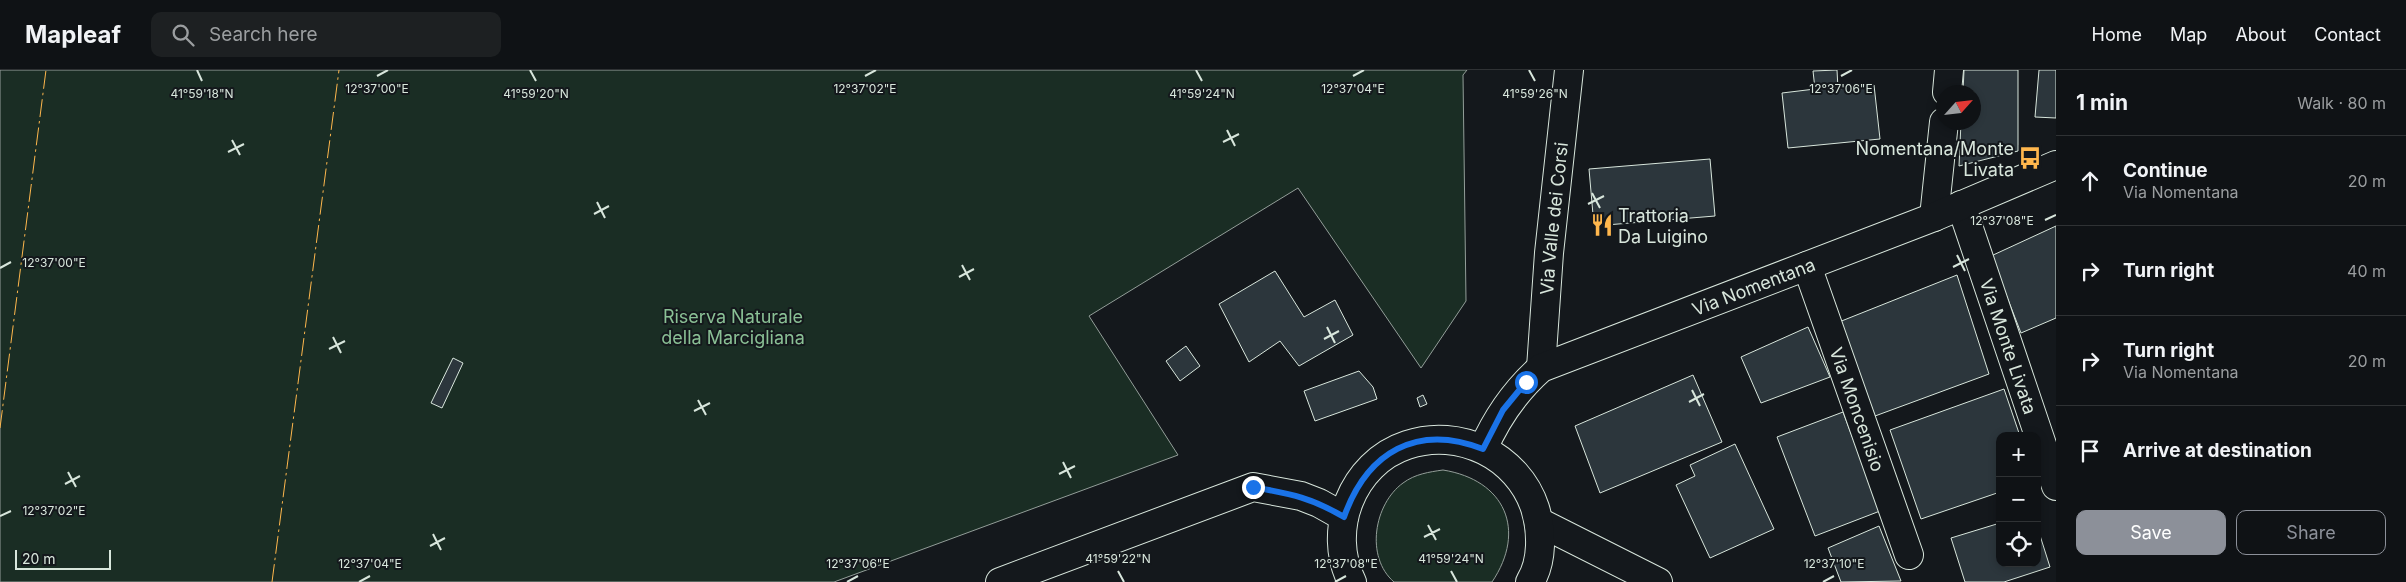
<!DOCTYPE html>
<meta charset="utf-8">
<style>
:root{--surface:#0f1215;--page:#1d2022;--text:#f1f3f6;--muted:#9b9ea0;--line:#2f3234;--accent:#8c9099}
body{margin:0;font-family:Inter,sans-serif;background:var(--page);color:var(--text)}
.controls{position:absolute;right:15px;bottom:15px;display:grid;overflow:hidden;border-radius:10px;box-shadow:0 2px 8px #0003}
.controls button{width:45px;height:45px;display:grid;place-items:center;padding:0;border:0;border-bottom:1px solid var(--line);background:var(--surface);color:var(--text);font:25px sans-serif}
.compass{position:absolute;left:1936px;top:15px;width:45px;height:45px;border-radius:50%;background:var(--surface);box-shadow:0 2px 8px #0003;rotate:63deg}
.scale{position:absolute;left:15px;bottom:12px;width:96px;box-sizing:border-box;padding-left:5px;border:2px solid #d8e6dc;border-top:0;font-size:14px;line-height:18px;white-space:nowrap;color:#d8e6dc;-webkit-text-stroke:4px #14181c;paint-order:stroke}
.stop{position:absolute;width:15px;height:15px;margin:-11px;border:4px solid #1a73e8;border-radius:50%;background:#fff}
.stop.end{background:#1a73e8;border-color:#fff;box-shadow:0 1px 5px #0008}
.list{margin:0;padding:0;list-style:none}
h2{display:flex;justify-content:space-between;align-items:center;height:65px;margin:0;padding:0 20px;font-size:21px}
h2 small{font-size:16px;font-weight:400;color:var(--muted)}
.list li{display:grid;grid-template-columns:32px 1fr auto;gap:15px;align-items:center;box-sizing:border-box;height:90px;padding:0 20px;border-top:1px solid var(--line)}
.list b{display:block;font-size:19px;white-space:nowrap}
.list p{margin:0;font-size:16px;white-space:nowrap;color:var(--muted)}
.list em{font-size:16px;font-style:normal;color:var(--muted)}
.actions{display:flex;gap:10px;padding:15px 20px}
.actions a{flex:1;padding:11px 0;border:1px solid var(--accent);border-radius:10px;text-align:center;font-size:18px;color:var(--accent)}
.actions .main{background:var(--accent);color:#fff}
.icon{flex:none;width:28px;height:28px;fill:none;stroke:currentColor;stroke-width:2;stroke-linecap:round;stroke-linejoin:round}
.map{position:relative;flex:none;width:2056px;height:512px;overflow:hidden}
header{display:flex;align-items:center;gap:30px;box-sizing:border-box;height:70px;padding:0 25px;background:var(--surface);border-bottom:1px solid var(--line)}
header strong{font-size:24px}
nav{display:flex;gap:28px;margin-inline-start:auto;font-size:18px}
.search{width:350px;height:45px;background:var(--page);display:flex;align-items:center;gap:12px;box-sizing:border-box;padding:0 18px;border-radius:10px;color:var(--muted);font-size:19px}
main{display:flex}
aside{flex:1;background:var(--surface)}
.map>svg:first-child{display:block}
</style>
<header>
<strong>Mapleaf</strong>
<div class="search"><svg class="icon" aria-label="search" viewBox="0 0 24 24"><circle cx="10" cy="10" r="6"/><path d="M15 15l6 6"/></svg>Search here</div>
<nav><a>Home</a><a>Map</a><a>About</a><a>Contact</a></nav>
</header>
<main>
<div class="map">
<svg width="2056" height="512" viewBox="0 0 2056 512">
<rect width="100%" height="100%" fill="#14181c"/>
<g fill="#1a2d24" stroke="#939e99">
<polygon points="0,0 1467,0 1463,5 1466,231 1421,298 1298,118 1089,246 1178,385 834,512 0,512"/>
<path d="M 1443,400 C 1505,410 1527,460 1492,512 L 1394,512 C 1365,487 1374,434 1403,413 C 1415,404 1429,402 1443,400 Z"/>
</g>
<g fill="#2c363c" stroke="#d8e6dc">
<polygon points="1837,0 1838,19 1874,15 1880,69 1788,78 1782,23 1815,19 1813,1"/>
<polygon points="1964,0 2018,0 2018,81 1959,96 1961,52 1974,52 1974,22 1963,22"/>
<polygon points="2039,0 2056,0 2056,48 2035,47"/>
<polygon points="1710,89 1715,146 1594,156 1589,99"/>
<polygon points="2056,156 2056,248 2021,263 1991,186"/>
<polygon points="1275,201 1304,247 1335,230 1353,265 1299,296 1280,271 1249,292 1219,234"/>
<polygon points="1957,205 1989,304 1875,346 1839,252"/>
<polygon points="1808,257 1830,307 1761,333 1741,287"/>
<polygon points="1186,276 1200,296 1180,311 1166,291"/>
<polygon points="453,288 463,293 442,338 431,333"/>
<polygon points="1359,301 1373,317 1377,329 1315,351 1304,321"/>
<polygon points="1693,305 1722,372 1600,423 1575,356"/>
<polygon points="2004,319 2020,366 2000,366 2000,422 1921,449 1890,360"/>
<polygon points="1423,325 1427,334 1420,337 1417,328"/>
<polygon points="1843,342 1880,441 1815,466 1777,367"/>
<polygon points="1735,374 1774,459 1710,488 1676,415 1695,406 1690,395"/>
<polygon points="2000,453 2000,493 2037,493 2037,456 2050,497 2004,512 1965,512 1951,468"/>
<polygon points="1879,456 1901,511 1841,512 1828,478"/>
</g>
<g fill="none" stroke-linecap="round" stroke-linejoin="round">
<defs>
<g id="minor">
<polyline points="1947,22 1949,0"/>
<path id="s1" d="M 1961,135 L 2056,416"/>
<polyline points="1934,147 1944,52"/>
<path id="s2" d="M 1807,196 L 1909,485"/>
</g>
<g id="tertiary">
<path id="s3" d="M 1541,298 L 1549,183 L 1569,0"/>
<path id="s4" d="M 1483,379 C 1497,347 1515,321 1541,298 L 1934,147 L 2056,95"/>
<polyline points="1539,452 1658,512"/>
<polyline points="1000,512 1253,417 1301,426 1319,433 1344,447"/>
<path d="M 1352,512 C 1326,461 1352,393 1407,375 C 1459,357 1518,386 1535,438 C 1542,461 1543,491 1530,512"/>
</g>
</defs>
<use href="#minor" stroke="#d8e6dc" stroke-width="30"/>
<use href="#tertiary" stroke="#d8e6dc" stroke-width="30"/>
<use href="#minor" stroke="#14181c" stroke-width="28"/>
<use href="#tertiary" stroke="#14181c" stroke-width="28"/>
<g stroke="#ffb74d" stroke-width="1" stroke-dasharray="18 4 2.5 4" stroke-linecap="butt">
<polyline points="0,358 46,0"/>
<polyline points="272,512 339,0"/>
</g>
</g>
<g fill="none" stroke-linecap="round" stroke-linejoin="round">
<path stroke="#1a73e8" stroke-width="6" d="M 1253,417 C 1291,424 1310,427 1344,447 C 1367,382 1417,353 1483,379 L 1503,340 L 1526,312"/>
</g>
<path fill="none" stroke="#d8e6dc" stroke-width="2" d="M 197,0 L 202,11M 530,0 L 536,11M 1196,0 L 1202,11M 1529,0 L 1535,11M 377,6 L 388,0M 865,6 L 876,0M 1353,6 L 1364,0M 1841,6 L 1852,0M 1227,60 L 1235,76M 232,70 L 240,85M 1223,72 L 1239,64M 228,82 L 244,74M 1592,123 L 1600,138M 597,132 L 605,148M 1588,134 L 1604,126M 594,144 L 609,136M 2045,150 L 2056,145M 1957,185 L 1965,201M 962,195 L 970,210M 1953,197 L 1969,189M 0,198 L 11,192M 959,207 L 974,199M 1327,257 L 1335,273M 333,267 L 341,283M 1324,269 L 1339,261M 329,279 L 345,271M 1692,320 L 1700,336M 698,330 L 706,345M 1689,332 L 1704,324M 694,341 L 710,333M 1063,392 L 1071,408M 68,402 L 76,417M 1059,404 L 1075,396M 65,414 L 80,406M 0,446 L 11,441M 1428,455 L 1436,470M 433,464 L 441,480M 1424,467 L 1440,459M 430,476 L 445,468M 1118,501 L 1124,512M 1451,501 L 1457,512M 359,512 L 370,506M 847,512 L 858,506M 1335,512 L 1346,506M 1823,512 L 1834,506"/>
<defs>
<symbol id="bus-bare" viewBox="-9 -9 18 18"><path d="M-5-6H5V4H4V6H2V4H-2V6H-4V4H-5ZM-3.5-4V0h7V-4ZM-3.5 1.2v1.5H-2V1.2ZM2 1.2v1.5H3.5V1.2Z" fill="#ffb74d" stroke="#14181c" stroke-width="2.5" paint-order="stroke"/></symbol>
<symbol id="restaurant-bare" viewBox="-9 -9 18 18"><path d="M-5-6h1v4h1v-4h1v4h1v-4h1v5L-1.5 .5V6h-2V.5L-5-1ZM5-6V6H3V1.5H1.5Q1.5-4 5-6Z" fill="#ffb74d" stroke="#14181c" stroke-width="2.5" paint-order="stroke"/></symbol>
</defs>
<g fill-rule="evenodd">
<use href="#bus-bare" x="2014" y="72" width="32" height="32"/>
<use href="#restaurant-bare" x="1586" y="139" width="32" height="32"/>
</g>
<g text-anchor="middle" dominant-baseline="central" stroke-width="4" stroke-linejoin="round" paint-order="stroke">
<g font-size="18" fill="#d8e6dc" stroke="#14181c" text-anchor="end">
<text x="2014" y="78">Nomentana/Monte<tspan x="2014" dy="21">Livata</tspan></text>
<text x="1618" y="145" text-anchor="start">Trattoria<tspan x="1618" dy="21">Da Luigino</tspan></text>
</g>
<g font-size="18" fill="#d8e6dc" stroke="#14181c">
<text stroke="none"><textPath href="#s3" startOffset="150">Via Valle dei Corsi</textPath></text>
<text stroke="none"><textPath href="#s4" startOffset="328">Via Nomentana</textPath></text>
<text stroke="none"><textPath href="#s1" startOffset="149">Via Monte Livata</textPath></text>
<text stroke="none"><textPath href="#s2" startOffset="152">Via Moncenisio</textPath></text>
</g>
<g font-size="18" fill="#8ac095" stroke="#14181c">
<text x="733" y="246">Riserva Naturale<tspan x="733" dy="21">della Marcigliana</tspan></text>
</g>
</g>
<g font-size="12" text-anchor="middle" fill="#d8e6dc" stroke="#14181c" stroke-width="4" stroke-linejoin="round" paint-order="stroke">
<text x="377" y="23">12°37'00"E</text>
<text x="865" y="23">12°37'02"E</text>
<text x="1353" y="23">12°37'04"E</text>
<text x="1841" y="23">12°37'06"E</text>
<text x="202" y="28">41°59'18"N</text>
<text x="536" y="28">41°59'20"N</text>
<text x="1202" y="28">41°59'24"N</text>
<text x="1535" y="28">41°59'26"N</text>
<text x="2002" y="155">12°37'08"E</text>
<text x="54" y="197">12°37'00"E</text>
<text x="54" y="445">12°37'02"E</text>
<text x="1118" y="493">41°59'22"N</text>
<text x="1451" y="493">41°59'24"N</text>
<text x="370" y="498">12°37'04"E</text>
<text x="858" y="498">12°37'06"E</text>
<text x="1346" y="498">12°37'08"E</text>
<text x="1834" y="498">12°37'10"E</text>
</g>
</svg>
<div class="controls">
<button>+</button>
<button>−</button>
<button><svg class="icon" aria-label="locate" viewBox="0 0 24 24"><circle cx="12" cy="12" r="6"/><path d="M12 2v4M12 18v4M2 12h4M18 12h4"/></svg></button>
</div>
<svg class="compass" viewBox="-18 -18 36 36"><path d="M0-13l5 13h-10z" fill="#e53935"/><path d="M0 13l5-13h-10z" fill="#9b9ea0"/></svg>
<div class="scale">20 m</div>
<div class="stop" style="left:1526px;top:312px"></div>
<div class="stop end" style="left:1253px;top:417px"></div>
</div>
<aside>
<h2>1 min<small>Walk · 80 m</small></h2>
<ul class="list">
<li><svg class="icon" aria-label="ahead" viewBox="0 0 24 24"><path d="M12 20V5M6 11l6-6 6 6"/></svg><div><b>Continue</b><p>Via Nomentana</p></div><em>20 m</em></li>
<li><svg class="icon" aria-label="right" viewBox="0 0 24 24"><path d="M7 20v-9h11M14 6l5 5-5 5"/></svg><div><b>Turn right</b></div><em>40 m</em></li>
<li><svg class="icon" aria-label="right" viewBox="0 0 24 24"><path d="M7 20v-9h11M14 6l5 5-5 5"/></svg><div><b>Turn right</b><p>Via Nomentana</p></div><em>20 m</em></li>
<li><svg class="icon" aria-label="arrive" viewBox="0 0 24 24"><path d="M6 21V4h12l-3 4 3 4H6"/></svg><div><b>Arrive at destination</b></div></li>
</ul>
<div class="actions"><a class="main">Save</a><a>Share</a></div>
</aside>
</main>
